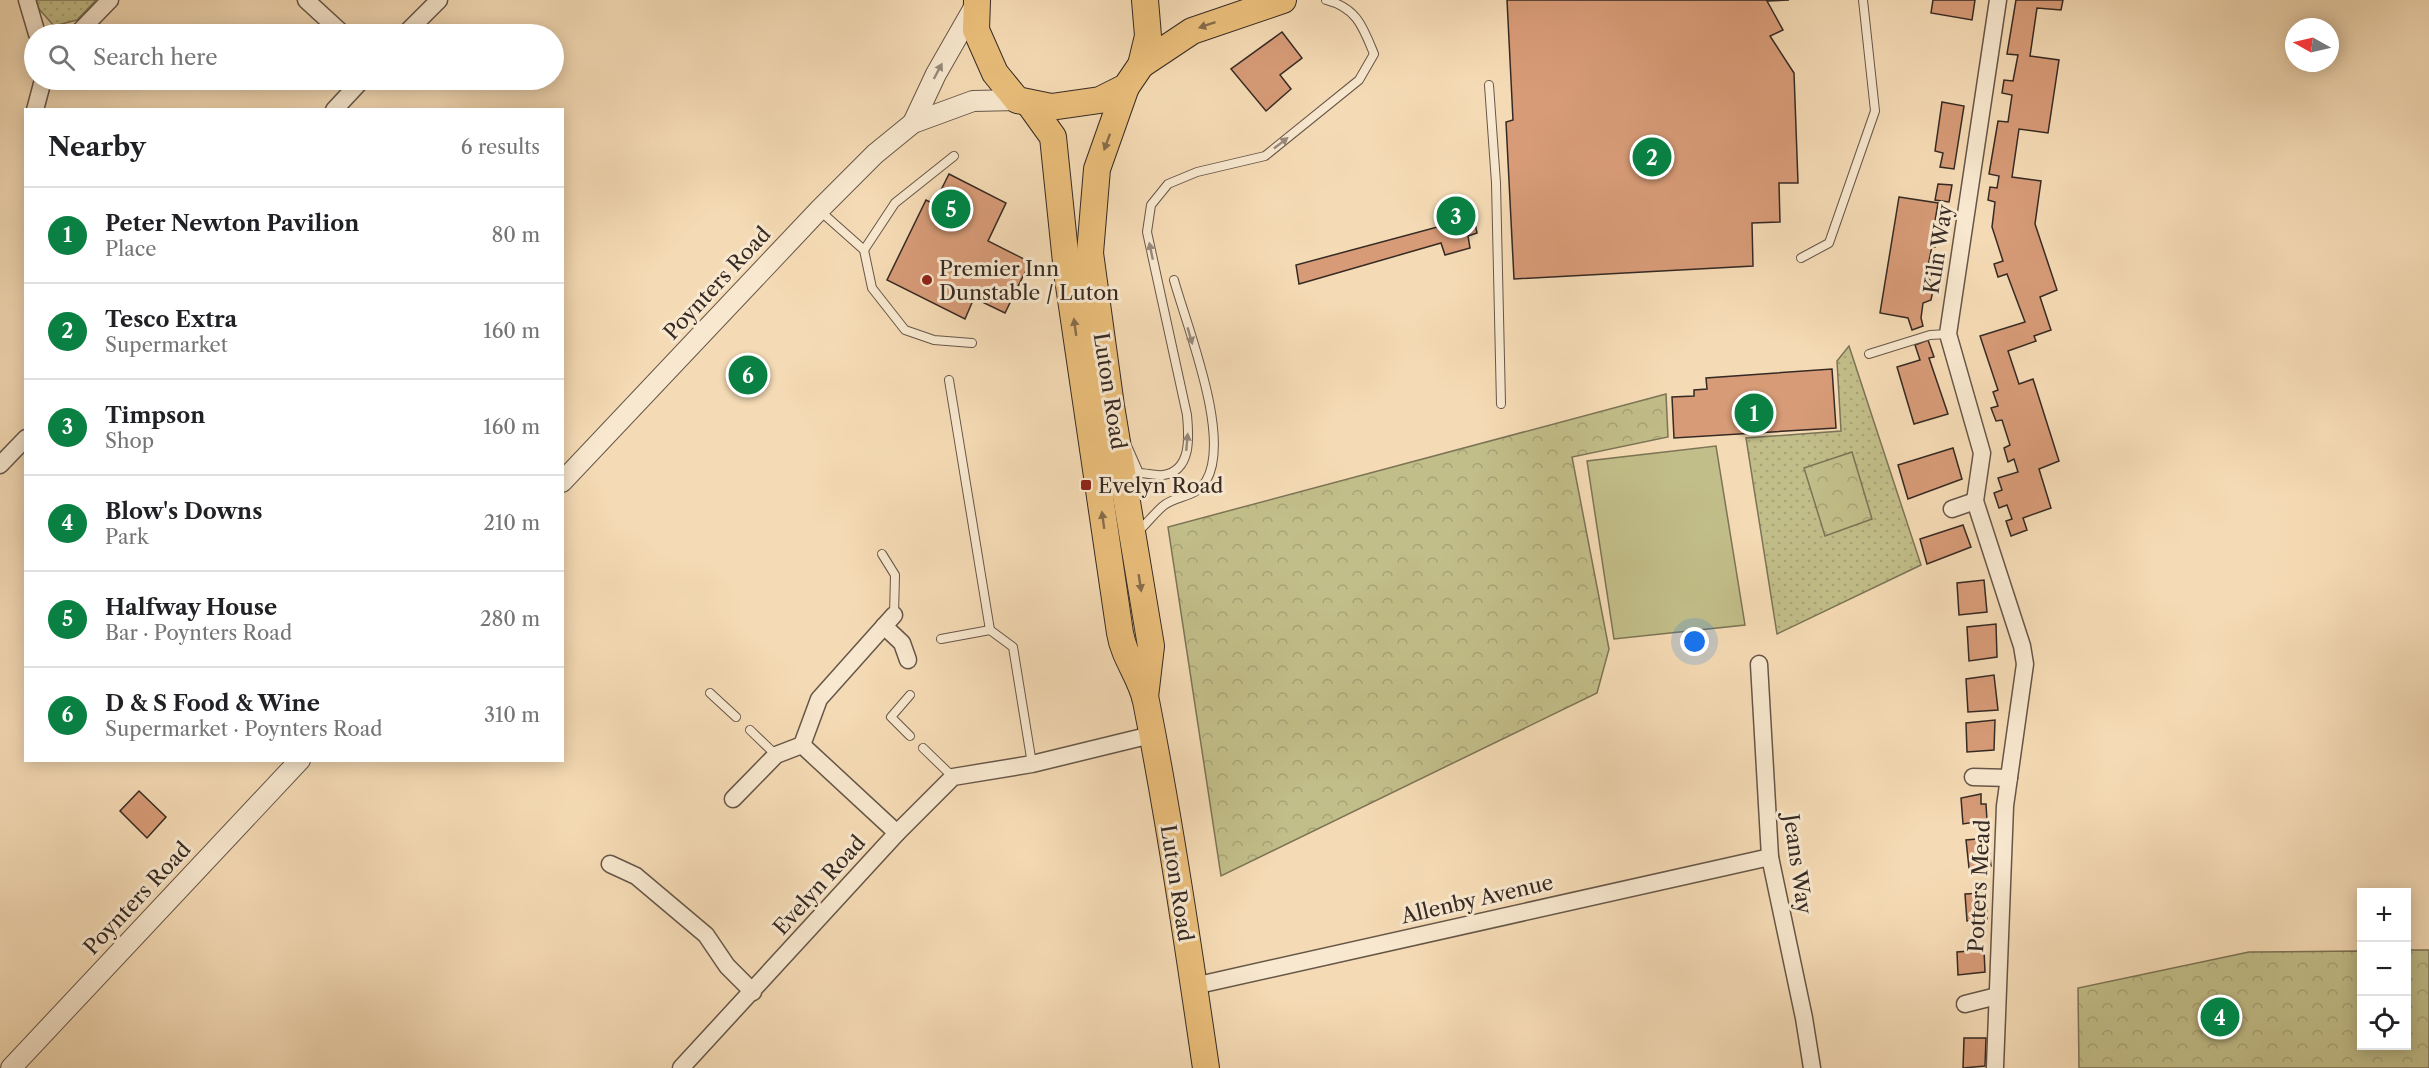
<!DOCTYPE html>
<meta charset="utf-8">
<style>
:root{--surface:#fff;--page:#f6f6f6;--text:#202124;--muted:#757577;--line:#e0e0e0;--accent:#0b8043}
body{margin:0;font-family:"Libre Caslon Text",serif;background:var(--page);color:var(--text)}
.controls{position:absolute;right:18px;bottom:18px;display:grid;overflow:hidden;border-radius:0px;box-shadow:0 3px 15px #0003}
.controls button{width:54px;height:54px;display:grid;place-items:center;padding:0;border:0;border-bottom:2px solid var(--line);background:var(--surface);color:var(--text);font:30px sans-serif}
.compass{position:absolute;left:2285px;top:18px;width:54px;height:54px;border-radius:50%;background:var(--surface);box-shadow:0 3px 15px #0003;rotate:278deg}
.you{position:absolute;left:1695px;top:642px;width:21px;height:21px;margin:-15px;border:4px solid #fff;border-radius:50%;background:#1a73e8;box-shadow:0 0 0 9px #1a73e833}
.badge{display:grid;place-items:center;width:39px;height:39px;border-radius:50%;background:var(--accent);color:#fff;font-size:20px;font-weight:700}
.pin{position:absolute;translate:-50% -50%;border:3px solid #fff;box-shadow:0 2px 6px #0006}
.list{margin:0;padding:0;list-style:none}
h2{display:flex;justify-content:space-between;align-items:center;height:78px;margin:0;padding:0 24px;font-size:26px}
h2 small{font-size:20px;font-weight:400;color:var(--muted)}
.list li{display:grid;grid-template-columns:39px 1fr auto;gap:18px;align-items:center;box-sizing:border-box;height:96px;padding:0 24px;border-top:2px solid var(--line)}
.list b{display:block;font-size:22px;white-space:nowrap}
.list p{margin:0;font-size:20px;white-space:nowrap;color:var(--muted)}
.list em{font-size:20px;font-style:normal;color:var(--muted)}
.icon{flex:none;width:33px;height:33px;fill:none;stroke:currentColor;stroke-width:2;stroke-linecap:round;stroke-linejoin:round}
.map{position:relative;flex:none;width:2429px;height:1068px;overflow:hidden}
.search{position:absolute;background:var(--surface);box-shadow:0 3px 15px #0003;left:24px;top:24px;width:540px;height:66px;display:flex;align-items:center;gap:15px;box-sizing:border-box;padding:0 21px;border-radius:33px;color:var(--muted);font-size:22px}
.panel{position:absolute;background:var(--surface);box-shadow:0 3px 15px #0003;left:24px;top:108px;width:540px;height:654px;border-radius:0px}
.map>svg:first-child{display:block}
</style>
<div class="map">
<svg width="2429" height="1068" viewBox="0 0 2429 1068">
<defs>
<pattern id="grass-dots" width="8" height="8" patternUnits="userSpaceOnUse" patternTransform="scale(1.5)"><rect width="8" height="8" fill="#c2be89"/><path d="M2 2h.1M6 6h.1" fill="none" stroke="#a7a376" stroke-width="1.8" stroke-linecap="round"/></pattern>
<pattern id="park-crowns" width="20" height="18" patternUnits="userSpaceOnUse" patternTransform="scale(1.5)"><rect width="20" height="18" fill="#c2be89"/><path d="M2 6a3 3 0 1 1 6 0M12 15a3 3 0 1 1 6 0" fill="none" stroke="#a7a376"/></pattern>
</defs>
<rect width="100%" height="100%" fill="#f5dbb5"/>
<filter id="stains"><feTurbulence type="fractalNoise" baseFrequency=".00333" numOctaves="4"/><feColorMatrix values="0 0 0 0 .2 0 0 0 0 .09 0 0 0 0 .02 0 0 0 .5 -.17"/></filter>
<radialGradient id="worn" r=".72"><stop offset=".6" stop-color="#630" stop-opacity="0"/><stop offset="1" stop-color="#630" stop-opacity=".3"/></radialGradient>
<g fill="url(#grass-dots)" stroke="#7c7456" stroke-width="1.5">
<polygon points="36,0 96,0 77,20 54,26 39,9"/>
<polygon points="1849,346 1921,565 1777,634 1746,438 1841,431 1837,361"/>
</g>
<g fill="url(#park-crowns)" stroke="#7c7456" stroke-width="1.5">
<polygon points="1666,394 1668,437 1572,457 1609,649 1597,693 1221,876 1168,527"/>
<polygon points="1852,452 1872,519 1825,536 1804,468"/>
<polygon points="2407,950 2429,950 2429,1068 2079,1068 2078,988 2249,952 2361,951 2362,1046 2406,1046"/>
</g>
<polygon fill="#c2be89" stroke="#7c7456" stroke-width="1.5" points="1716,446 1745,625 1614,639 1587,461"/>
<g fill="#d79b77" stroke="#362a24" stroke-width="1.5">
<polygon points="1507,0 1789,0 1767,1 1783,30 1770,36 1794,73 1798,183 1779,183 1780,222 1752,223 1753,266 1514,279 1506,122 1513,120"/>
<polygon points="1933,0 1975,0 1972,20 1931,13"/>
<polygon points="2016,0 2063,0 2061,10 2037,8 2030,56 2059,60 2048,133 2019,129 2012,177 2041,181 2035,224 2057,290 2040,297 2051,330 2034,336 2036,341 2008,351 2019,384 2033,379 2059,461 2039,469 2051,508 2023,518 2027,530 2011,536 2006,521 2012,519 2007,505 1999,508 1994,493 2002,490 1998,478 2018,472 2014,459 2008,462 2004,448 2010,445 2002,420 1996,421 1991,408 1998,406 1993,392 1998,390 1980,336 2025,322 2007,274 1998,277 1994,264 2003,261 1992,227 1995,202 1988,200 1990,187 1997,188 1999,176 1989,174 1998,121 2008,122 2012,95 2002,93 2004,80 2013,81 2018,55 2007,54"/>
<polygon points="1282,32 1302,58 1280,75 1291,89 1266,111 1231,69"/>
<polygon points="1942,102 1964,106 1954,169 1940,167 1943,153 1935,151"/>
<polygon points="949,174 1006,203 988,241 1030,262 1005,313 974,298 965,319 887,280 926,200 934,204"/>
<polygon points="1938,184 1952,185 1949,202 1935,200"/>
<polygon points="1899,197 1938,203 1935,221 1943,222 1942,230 1938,230 1935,247 1932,246 1926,276 1930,277 1929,289 1933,290 1931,300 1923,303 1921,318 1923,326 1912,330 1908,318 1880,313"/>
<polygon points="1465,207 1467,215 1473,213 1477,233 1468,236 1470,248 1445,255 1441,243 1299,284 1296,265 1445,225 1442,214"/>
<polygon points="1928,340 1934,357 1929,358 1948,414 1914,424 1897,367 1920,360 1915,345"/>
<polygon points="1832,369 1836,428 1674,438 1672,397 1694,396 1694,390 1707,389 1706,378"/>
<polygon points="1953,448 1962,479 1908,499 1898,465"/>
<polygon points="1963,525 1971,547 1927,564 1920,539"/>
<polygon points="1984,580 1987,612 1959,615 1957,583"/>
<polygon points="1996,624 1997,657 1969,661 1967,627"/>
<polygon points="1994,675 1998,710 1968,712 1966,679"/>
<polygon points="1995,720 1994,750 1967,752 1966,723"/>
<polygon points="139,791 166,817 147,838 120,811"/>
<polygon points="1981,794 1981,804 1986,804 1987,820 1963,824 1961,798"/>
<polygon points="1988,838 1991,866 1969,868 1966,840"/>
<polygon points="1986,893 1987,919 1967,921 1965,894"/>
<polygon points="1984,950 1985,972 1958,975 1957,952"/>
<polygon points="1964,1038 1986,1038 1985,1066 1963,1068"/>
</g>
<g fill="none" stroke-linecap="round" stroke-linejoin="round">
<defs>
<g id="service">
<polyline points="1489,85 1496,183 1501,404"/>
<polyline points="819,210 864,250 872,288 905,330 934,340 972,343"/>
<polyline points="864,250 895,203 954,156"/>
<polyline points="1801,258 1829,243 1875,111 1863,0"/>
<polyline points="1869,354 1930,335 1948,334"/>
<polyline points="949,380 990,630"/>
<path d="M 1128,448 L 1139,473 C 1146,473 1156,476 1163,475 C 1192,471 1189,436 1187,415 L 1147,232 L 1151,205 L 1168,184 L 1197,172 L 1265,156 L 1359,80 L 1374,54 C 1363,27 1357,8 1326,0"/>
<path d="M 1137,533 C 1146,524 1154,514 1163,506 C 1176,495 1196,498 1206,481 C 1232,438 1187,327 1174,280"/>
<polyline points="882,554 895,575 894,615"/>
<polyline points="941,639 990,630 1013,647 1032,764"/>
<polyline points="710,693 736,717"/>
<polyline points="910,695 891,717 910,736"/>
<polyline points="750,730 776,755"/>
<polyline points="923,748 953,777"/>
</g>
<g id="minor">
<polyline points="27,0 37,34"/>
<polyline points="306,0 343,34"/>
<polyline points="77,34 110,0"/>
<polyline points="405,34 439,0"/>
<polyline points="35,110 43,80"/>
<polyline points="334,110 362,80"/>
<polyline points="0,465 26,438"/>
<polyline points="1952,509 1975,501"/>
<polyline points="884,626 902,643 908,660"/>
<polyline points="1759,664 1770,857 1804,1018 1812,1068"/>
<polyline points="802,745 897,833"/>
<polyline points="1973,777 2009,778"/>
<polyline points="733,799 776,755 802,745 819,699 894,615"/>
<polyline points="610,864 636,876 706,935 727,966 753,992"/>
<polyline points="1194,986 1770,857"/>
<polyline points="1965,1004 1997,996"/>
<polyline points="1995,1067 2005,806 2025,664 2022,646 1975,501 1982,453 1948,334 1998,0"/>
<polyline points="681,1068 897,833 953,777 1032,764 1151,735"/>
</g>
<g id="tertiary">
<polyline points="913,123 936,74 976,4"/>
<polyline points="562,482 819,210 875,154 913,123 973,101 1017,100"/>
<polyline points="11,1068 300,760"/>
</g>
<g id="primary">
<polyline points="977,0 976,30 995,73 1017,100 1051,107 1100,100 1126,87 1141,65 1148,36 1145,0"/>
<polyline points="1141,65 1192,31 1283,0"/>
<polyline points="1126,87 1097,169 1090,253 1111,406 1151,646 1145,697"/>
<path d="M 1030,105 L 1053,137 L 1067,272 L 1120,633 C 1124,658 1141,677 1146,701 C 1170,823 1188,945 1206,1068"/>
</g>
</defs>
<use href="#service" stroke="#665648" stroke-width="10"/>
<use href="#minor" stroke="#665648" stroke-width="19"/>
<use href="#tertiary" stroke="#665648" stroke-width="22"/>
<use href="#primary" stroke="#362a24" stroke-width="28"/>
<use href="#service" stroke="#f8e8cf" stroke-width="8"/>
<use href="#minor" stroke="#f8e8cf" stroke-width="16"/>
<use href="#tertiary" stroke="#f8e8cf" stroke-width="20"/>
<use href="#primary" stroke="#eabe7a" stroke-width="26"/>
</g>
<defs><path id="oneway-solid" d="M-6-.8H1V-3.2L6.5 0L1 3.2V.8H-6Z" transform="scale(1.5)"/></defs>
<g fill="#876d4b">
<use href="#oneway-solid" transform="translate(1207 25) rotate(161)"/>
<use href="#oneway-solid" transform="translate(1107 142) rotate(110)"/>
<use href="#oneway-solid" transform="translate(1075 327) rotate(-98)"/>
<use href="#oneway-solid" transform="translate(1103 520) rotate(-98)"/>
<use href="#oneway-solid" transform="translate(1140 583) rotate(81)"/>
</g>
<g fill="#97897a">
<use href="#oneway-solid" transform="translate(938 71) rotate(-62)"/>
<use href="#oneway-solid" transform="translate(1281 143) rotate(-38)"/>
<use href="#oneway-solid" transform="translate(1151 251) rotate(-102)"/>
<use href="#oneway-solid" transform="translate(1190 336) rotate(74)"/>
<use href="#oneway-solid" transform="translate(1187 442) rotate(-85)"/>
</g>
<g fill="#8f2418" stroke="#f8e8cf" stroke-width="2">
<circle cx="927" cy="280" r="6"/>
<rect x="1080" y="479" width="12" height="12" rx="3"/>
</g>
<g text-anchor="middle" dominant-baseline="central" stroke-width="6" stroke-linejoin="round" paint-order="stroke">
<g font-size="21" fill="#362a24" stroke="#f8e8cf">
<text transform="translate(1938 249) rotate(-81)">Kiln Way</text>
<text transform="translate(717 283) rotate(-47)">Poynters Road</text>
<text transform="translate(1110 391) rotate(81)">Luton Road</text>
<text transform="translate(1798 864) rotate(82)">Jeans Way</text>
<text transform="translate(1177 883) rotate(81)">Luton Road</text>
<text transform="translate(819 885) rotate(-48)">Evelyn Road</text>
<text transform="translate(1979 886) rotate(-87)">Potters Mead</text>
<text transform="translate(137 898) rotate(-47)">Poynters Road</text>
<text transform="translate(1477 899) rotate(-13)">Allenby Avenue</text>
</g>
<g font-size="21" fill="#362a24" stroke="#f8e8cf" text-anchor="start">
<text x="939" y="268">Premier Inn<tspan x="939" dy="24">Dunstable / Luton</tspan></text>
<text x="1098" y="485">Evelyn Road</text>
</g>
</g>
<rect width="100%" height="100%" filter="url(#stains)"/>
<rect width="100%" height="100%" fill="url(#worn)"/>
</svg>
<div class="controls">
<button>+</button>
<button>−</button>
<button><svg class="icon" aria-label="locate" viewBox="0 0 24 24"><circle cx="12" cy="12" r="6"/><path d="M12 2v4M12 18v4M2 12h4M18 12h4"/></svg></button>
</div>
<svg class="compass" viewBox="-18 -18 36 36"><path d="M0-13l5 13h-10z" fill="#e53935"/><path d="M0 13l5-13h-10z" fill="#757577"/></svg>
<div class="you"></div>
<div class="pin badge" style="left:1754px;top:413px">1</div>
<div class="pin badge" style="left:1652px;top:157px">2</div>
<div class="pin badge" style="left:1456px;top:216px">3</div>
<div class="pin badge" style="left:2220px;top:1017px">4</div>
<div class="pin badge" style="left:951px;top:209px">5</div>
<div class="pin badge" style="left:748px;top:375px">6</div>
<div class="search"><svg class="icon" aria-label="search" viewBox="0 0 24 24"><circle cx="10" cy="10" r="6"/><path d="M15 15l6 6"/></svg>Search here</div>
<section class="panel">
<h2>Nearby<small>6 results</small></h2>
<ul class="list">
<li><span class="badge">1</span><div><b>Peter Newton Pavilion</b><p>Place</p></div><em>80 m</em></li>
<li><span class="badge">2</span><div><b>Tesco Extra</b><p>Supermarket</p></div><em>160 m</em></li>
<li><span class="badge">3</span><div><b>Timpson</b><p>Shop</p></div><em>160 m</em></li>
<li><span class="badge">4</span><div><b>Blow's Downs</b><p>Park</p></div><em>210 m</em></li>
<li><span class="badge">5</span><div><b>Halfway House</b><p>Bar · Poynters Road</p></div><em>280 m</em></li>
<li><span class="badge">6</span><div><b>D &amp; S Food &amp; Wine</b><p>Supermarket · Poynters Road</p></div><em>310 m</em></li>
</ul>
</section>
</div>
